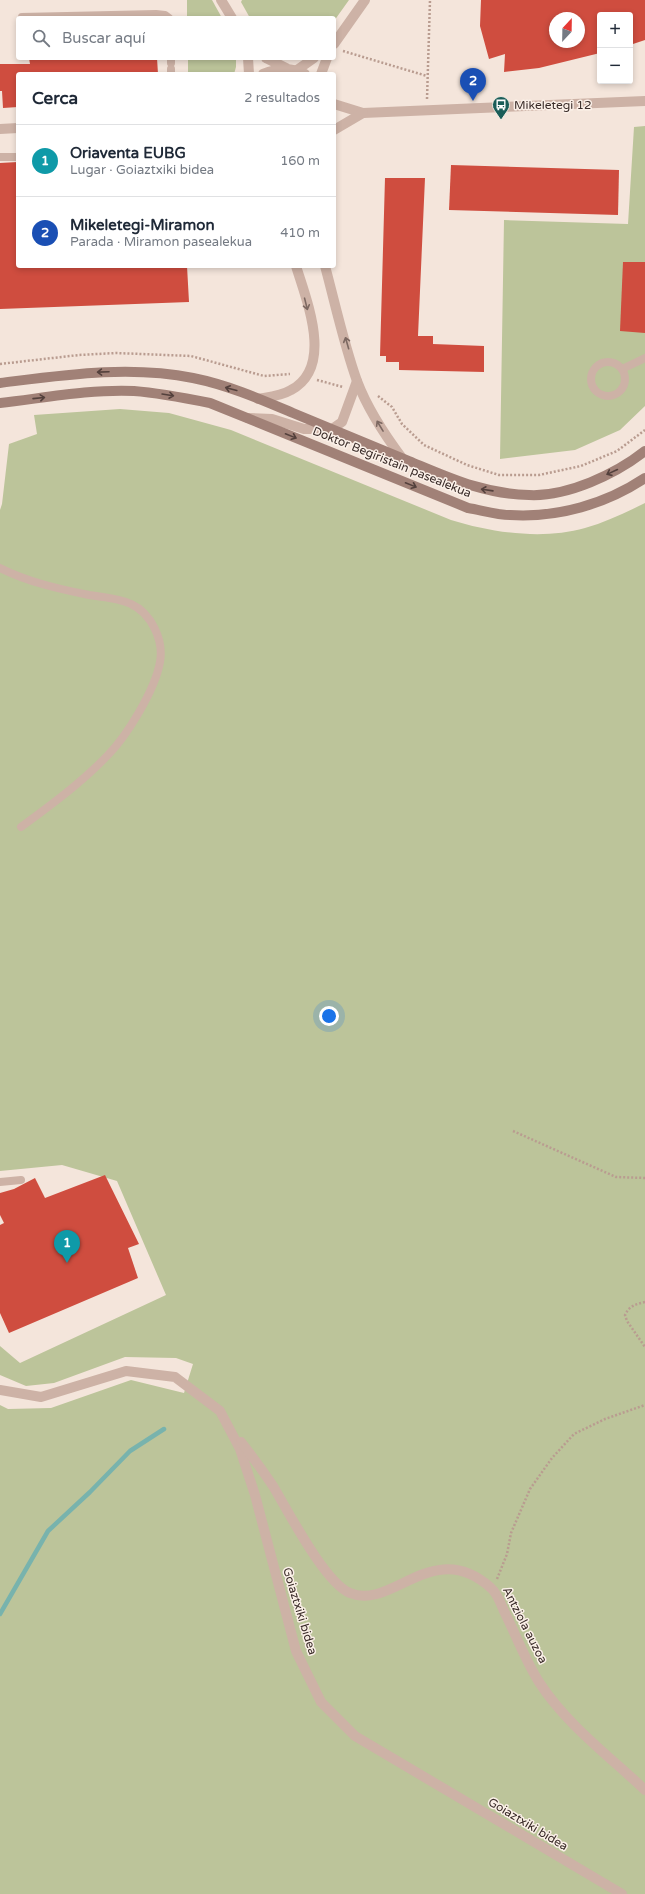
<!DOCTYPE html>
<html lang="es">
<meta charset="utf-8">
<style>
:root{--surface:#fff;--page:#f2f2f3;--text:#1f2937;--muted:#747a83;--line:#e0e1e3;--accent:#1a5d58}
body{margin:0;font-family:"Varela Round",sans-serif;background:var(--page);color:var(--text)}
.controls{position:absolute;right:12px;top:12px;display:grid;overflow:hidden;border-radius:4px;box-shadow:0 2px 6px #0003}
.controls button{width:36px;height:36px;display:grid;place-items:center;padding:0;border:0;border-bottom:1px solid var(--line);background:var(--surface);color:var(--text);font:20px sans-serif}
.compass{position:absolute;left:549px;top:12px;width:36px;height:36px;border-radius:50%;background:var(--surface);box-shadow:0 2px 6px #0003;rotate:22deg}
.you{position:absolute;left:329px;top:1016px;width:14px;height:14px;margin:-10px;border:3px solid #fff;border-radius:50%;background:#1a73e8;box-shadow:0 0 0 6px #1a73e833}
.badge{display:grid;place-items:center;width:26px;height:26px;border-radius:50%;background:var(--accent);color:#fff;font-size:13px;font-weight:700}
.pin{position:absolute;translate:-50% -33px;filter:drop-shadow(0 1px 2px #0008)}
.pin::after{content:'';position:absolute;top:21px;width:14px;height:12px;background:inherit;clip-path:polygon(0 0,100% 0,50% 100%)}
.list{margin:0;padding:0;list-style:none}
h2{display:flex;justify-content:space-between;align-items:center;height:52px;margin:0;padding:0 16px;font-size:17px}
h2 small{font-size:13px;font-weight:400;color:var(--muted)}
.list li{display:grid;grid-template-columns:26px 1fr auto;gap:12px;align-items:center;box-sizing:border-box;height:72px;padding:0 16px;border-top:1px solid var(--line)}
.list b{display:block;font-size:15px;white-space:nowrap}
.list p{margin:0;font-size:13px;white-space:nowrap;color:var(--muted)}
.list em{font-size:13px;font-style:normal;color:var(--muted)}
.icon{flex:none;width:22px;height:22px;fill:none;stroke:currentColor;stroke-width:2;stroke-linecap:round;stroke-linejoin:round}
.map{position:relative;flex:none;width:645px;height:1894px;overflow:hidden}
.search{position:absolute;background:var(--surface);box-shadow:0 2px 6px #0003;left:16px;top:16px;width:320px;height:44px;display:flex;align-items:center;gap:10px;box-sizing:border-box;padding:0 14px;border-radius:4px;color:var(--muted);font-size:15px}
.panel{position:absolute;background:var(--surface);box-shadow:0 2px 6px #0003;left:16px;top:72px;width:320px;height:196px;border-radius:4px}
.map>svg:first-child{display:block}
</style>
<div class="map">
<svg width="645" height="1894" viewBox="0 0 645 1894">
<rect width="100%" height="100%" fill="#f4e5db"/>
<g fill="#bcc49a">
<polygon points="187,0 212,0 222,18 187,18"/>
<polygon points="242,0 349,0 334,21 334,18 250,18 241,2"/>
<polygon points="188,58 236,58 236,67 234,74 188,74"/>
<polygon points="645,126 645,406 620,430 575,450 500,459 504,220 628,224 634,127"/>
<path d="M 120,409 L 169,413 L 231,430 L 451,520 C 493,533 543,540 585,528 C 606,522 625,513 645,503 L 645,1894 L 0,1894 L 0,1405 L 8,1409 L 51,1408 L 131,1380 L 184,1393 L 193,1364 L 176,1358 L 125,1357 L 54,1383 L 26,1386 L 0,1375 L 0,1346 L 20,1363 L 166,1295 L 117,1181 L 62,1165 L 0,1171 L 0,510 L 2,504 L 9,444 L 37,434 L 34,415 Z"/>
</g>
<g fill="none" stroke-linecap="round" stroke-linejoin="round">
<polyline stroke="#78b3ad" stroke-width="4.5" points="0,1614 48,1531 90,1492 130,1451 164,1429"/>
</g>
<g fill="#cf4d3f" fill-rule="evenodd">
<path d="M 481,0 L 645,0 L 645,40 L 630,45 L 630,15 L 600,15 L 600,53 L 539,68 L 504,72 L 505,54 L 489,59 L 480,26 ZM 555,18 L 579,18 L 579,42 L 555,42 Z"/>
<polygon points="29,58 157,58 158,74 18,74 18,107 3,108 2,91 0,91 0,64 30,64"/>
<polygon points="18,162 18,266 187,266 189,302 0,309 0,163"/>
<polygon points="451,165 619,170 618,215 449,210"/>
<polygon points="385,178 425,178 418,336 433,336 433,344 484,346 484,372 399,370 399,362 386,362 386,356 380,356"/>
<polygon points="623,262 645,262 645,333 620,331"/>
<polygon points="105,1175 139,1244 128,1248 138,1278 9,1333 0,1313 0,1225 4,1223 0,1215 0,1193 14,1189 35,1178 45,1198"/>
</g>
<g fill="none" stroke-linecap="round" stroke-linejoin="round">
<g stroke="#b99c90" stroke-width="2.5" stroke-dasharray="2 2" stroke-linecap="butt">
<polyline points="343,51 427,76"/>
<polyline points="427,99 430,0"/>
<polyline points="0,364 79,355 116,353 191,356 264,376 290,374"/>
<polyline points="317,380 343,387"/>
<polyline points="378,396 392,407 402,424 424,445 467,465 499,475 539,475 581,466 617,451 645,430"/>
<polyline points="513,1131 616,1177 645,1178"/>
<path d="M 645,1302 C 636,1304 629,1306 625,1315 L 627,1321 L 645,1347"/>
<polyline points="497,1579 507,1554 511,1533 530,1489 552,1458 574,1434 605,1419 645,1405"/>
</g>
<g stroke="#cdb2a6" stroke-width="8">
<polyline points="22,17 156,14 165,15 169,18"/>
<polyline points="171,58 171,63"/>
<polyline points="171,69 171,74"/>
<polyline points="0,157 18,157"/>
<circle cx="608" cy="379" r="17"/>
<polyline points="622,369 645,358"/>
<path d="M 0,568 C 28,582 59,589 89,595 C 102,597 119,598 131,604 C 151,613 164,640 160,662 C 155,690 127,736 107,756 C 81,783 51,805 21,827"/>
<polyline points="0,1182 21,1180"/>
</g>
<g stroke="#cdb2a6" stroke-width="10">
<polyline points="221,0 232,18"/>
<polyline points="334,44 365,0"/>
<polyline points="248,58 249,74"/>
<polyline points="266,58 286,68"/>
<polyline points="297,70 314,58"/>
<path d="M 263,74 C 278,68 291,67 305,74"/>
<polyline points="321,74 327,58"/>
<polyline points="334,104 363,113 645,101"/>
<polyline points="0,129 18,128"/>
<polyline points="334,130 363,113"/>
<path d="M 325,266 C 335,303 344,345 357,381 C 368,410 384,434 402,458"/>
<path d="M 258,399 C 269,397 281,396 291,390 C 334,367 307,302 296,266"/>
<polyline points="248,418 272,419 304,429 332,429 342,422 357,381"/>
<polyline points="0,1390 41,1397 126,1371 175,1377 220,1411 240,1449 255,1495 296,1651 321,1702 355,1736 622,1894"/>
<path d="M 241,1442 C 252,1456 263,1471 273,1486 C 288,1511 325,1583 350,1593 C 392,1611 433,1536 491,1588 C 497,1593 501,1604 504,1611 C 516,1635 525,1660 539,1682 C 566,1724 609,1756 645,1790"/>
</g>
<g stroke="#a18177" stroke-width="10">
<path d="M 0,383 C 64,375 129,365 193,378 C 228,385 260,399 293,413 C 331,429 370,445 409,461 C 450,478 484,494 529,495 C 567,497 616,474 645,451"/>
<path d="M 0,403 C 44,398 90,389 134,391 C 160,393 185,398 210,403 L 468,508 C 481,510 496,515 510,515 C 558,518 606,504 645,478"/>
</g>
</g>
<defs><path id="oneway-shaft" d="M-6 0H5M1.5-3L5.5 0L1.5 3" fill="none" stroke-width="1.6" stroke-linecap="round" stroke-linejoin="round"/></defs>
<g stroke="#7c6861">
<use href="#oneway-shaft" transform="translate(306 304) rotate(76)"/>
<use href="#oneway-shaft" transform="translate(347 343) rotate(-106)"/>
<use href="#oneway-shaft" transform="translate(380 426) rotate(-121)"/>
</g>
<g stroke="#53403c">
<use href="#oneway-shaft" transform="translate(103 372) rotate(178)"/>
<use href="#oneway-shaft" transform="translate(231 389) rotate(-165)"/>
<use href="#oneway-shaft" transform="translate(168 395) rotate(9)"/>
<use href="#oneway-shaft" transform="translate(39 398) rotate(-6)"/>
<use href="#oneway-shaft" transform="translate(291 436) rotate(22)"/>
<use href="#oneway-shaft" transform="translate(612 472) rotate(155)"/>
<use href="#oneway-shaft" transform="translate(411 485) rotate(22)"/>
<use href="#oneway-shaft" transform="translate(487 490) rotate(-172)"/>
</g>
<defs>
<symbol id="bus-pin" viewBox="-11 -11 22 30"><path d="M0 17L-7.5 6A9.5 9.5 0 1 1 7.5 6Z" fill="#1a5d58" stroke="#fbf0e8"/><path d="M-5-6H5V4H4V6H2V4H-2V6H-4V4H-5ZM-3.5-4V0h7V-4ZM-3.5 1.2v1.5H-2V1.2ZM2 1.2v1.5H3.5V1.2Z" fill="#fff"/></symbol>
</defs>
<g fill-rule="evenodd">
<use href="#bus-pin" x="491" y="95" width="20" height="27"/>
</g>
<g text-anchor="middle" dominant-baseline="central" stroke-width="3" stroke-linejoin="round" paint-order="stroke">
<g font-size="12" fill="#392b28" stroke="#fbf0e8" text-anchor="start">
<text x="514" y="105">Mikeletegi 12</text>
</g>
<g font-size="12" fill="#392b28" stroke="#fbf0e8">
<text transform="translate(392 462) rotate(22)">Doktor Begiristain pasealekua</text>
<text transform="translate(300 1611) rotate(73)">Goiaztxiki bidea</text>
<text transform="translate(525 1625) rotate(63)">Antziola auzoa</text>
<text transform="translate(528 1824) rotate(31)">Goiaztxiki bidea</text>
</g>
</g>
</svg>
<div class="controls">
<button>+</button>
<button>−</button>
</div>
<svg class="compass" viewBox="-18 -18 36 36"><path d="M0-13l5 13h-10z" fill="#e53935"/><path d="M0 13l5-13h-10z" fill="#747a83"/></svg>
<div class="you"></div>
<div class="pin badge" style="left:67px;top:1263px;background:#0f9aa8">1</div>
<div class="pin badge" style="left:473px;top:101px;background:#1a4fb4">2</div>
<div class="search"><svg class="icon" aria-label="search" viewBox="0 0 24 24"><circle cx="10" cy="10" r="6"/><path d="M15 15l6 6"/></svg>Buscar aquí</div>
<section class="panel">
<h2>Cerca<small>2 resultados</small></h2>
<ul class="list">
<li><span class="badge" style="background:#0f9aa8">1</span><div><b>Oriaventa EUBG</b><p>Lugar · Goiaztxiki bidea</p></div><em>160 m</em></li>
<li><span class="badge" style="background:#1a4fb4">2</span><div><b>Mikeletegi-Miramon</b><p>Parada · Miramon pasealekua</p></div><em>410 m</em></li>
</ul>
</section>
</div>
